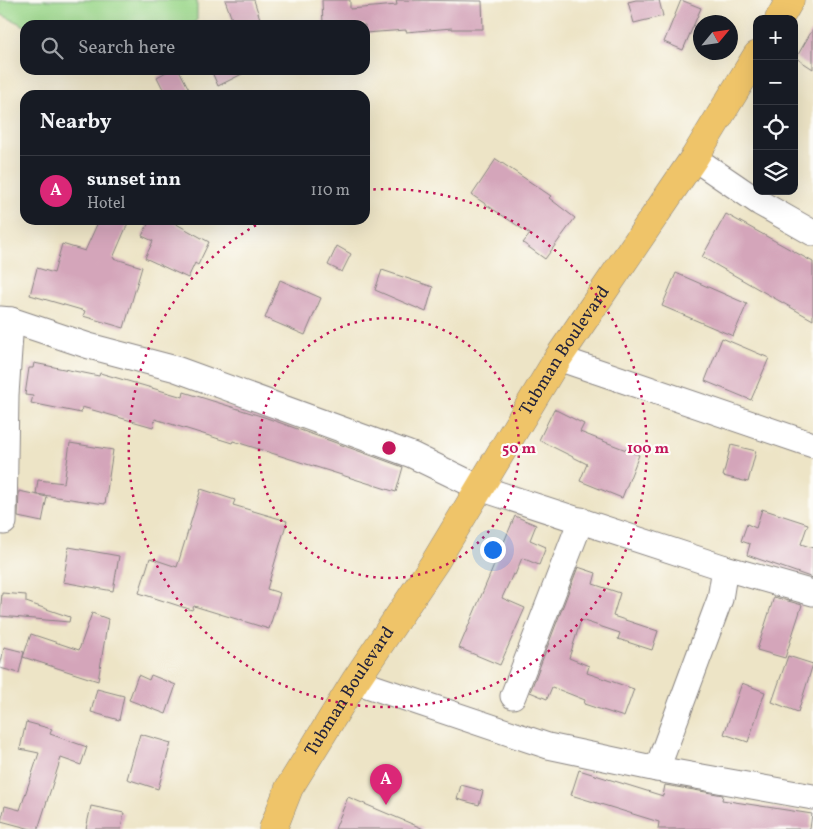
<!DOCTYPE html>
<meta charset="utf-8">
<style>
:root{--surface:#171b24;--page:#20242c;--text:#f1f3f6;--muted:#9ea1a6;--line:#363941;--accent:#db2777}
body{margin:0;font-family:Vollkorn,serif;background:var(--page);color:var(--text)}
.controls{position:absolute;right:15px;top:15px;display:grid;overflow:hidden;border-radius:10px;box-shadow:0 5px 20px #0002}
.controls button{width:45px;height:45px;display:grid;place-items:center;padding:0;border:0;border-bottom:1px solid var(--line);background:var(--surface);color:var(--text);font:25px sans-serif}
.compass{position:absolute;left:693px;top:15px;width:45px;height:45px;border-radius:50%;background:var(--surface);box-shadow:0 5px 20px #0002;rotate:61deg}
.you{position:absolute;left:492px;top:549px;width:18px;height:18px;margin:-12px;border:4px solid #fff;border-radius:50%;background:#1a73e8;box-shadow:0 0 0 8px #1a73e833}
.badge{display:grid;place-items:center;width:32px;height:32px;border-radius:50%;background:var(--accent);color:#fff;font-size:16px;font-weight:700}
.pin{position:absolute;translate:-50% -41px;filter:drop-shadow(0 1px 2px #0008)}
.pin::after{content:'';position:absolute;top:26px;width:18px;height:15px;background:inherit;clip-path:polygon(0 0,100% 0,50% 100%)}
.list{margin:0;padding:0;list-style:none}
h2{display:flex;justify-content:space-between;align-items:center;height:65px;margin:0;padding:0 20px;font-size:21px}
h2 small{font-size:16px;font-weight:400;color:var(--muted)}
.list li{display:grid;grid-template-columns:32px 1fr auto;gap:15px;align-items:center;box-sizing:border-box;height:70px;padding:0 20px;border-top:1px solid var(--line)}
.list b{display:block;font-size:19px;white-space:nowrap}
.list p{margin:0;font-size:16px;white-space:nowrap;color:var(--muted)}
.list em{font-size:16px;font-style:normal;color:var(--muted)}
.icon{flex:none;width:28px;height:28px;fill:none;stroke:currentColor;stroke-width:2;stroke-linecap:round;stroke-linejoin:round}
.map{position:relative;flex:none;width:813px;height:829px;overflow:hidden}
.search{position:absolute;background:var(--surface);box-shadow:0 5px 20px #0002;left:20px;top:20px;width:350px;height:55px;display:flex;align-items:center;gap:12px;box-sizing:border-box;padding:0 18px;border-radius:15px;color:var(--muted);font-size:19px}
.panel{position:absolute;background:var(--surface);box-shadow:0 5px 20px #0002;left:20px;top:90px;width:350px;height:135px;border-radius:15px}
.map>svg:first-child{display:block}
</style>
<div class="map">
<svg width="813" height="829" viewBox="0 0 813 829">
<rect width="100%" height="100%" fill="#fdfcf7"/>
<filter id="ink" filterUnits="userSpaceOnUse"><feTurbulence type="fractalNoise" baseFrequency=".02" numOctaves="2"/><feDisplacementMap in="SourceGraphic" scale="10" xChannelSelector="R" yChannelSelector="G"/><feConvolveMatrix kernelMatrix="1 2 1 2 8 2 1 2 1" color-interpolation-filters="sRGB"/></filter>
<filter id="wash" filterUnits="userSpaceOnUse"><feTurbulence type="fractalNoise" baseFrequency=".0096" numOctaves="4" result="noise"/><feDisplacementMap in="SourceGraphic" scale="20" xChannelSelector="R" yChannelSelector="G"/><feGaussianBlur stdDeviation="1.12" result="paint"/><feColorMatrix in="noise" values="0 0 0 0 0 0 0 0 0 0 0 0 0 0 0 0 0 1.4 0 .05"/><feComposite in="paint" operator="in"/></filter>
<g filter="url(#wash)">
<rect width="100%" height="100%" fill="#ede4c6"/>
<polygon fill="#9bd78b" stroke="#5e7c63" points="0,0 197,0 197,20 191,25 25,26 0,14"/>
<g id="blocks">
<g fill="#d4a5ba">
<polygon points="225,0 254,0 262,25 234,25"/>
<polygon points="322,0 350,0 350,9 397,5 396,0 482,1 483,29 452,29 452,28 406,32 406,30 365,33 365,25 323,25"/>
<polygon points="636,0 659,0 663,16 634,23 628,2"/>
<polygon points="681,0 701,8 683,50 664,42"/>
<polygon points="813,29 813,69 796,58"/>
<polygon points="170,70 179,70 192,95 166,95 157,77"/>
<polygon points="211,70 250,70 218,86"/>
<polygon points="496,159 551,196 549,198 575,218 545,259 523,243 530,234 472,195"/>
<polygon points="726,214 813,262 813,320 702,257"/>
<polygon points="99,220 120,220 128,223 113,258 142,267 124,328 83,316 85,311 30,295 37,268 54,273 62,244 85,251"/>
<polygon points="150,220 169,220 209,242 198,265 195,263 188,278 145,258 153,241 142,236"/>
<polygon points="337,246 351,254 342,272 328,265"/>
<polygon points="382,270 433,287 426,312 375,290"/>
<polygon points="676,273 747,304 733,336 662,306"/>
<polygon points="280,280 321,298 305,335 265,318"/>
<polygon points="722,338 769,358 751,400 705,381"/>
<polygon points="34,363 99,376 100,373 183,397 184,392 264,417 403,467 396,492 233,441 232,443 155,419 153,427 82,407 81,413 31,403 33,396 25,395 29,368 33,368"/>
<polygon points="554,409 584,424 580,432 639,455 622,498 580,481 587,464 539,440"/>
<polygon points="70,443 113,450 105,504 36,494 38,480 64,483"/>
<polygon points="731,445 756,451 748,482 723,476"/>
<polygon points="201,489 235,500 233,505 287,521 267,589 280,593 269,629 194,606 192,610 139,593 150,558 177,567"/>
<polygon points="19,491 47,497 42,522 18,517"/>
<polygon points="762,509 808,524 801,544 813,548 813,578 747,555 750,544 741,541 747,524 756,528"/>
<polygon points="515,516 536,525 530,540 546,547 539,565 522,558 515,575 513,574 502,598 525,608 500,665 459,648"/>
<polygon points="69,547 119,556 113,591 63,582"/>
<polygon points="578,567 596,573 593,584 620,593 613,616 658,631 652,650 618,639 620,633 581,620 569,658 589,666 587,673 634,689 624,717 584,704 585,700 552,687 547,699 530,692"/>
<polygon points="2,593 26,595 26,602 70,617 69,622 0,616"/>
<polygon points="774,597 802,605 785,658 757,650"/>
<polygon points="92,613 108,619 98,681 23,657 31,634 79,650"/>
<polygon points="4,647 24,652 19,673 0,668"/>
<polygon points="788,656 813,664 798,712 772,702"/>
<polygon points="138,675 149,680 151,675 176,685 166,714 129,700"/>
<polygon points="742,683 765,692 748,742 724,734"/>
<polygon points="97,689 124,696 119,720 91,712"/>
<polygon points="26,722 52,729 50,734 87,747 81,765 61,758 38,829 31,829 1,821 5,806 20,810 39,753 20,749"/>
<polygon points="140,734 171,743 158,789 127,779"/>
<polygon points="579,770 663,796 665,785 723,795 722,800 812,814 810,829 658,829 659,822 571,795"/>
<polygon points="461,785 483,791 479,805 457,799"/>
<polygon points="348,797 424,829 335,829"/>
<polygon points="91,806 124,813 121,829 86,829"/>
</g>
</g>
</g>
<g filter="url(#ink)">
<use href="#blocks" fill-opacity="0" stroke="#888380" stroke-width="1"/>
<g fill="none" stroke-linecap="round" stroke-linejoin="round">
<defs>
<g id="minor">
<polyline points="694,158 760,203 813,233"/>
<polyline points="0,319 11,320 89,346 176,369 412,455 480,488 725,568 720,599 657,769"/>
<polyline points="558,358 813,445"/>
<polyline points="4,522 6,395 11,320"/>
<polyline points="725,568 813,593"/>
<polyline points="355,681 548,746 657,769 813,797"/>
<polyline points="513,696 581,520"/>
</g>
<g id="highway">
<polyline points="779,19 790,0"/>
<path id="s1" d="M 273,829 L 289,788 L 355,681 L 435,562 L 558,358 L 694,158 L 757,55"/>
</g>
</defs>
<use href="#minor" stroke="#888380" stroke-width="27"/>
<use href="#highway" stroke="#888380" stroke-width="29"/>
<use href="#minor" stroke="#fff" stroke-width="25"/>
<use href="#highway" stroke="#efc469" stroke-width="28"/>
</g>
</g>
<g fill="none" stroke="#c2185b" stroke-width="2.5" stroke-dasharray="2.5 5">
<circle cx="389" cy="448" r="130"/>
<path d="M366 190A259 259 0 1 1 265 220"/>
</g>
<g text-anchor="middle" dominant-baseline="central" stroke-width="4.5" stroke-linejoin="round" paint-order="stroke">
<g font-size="18" fill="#22223b" stroke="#fdfcf7">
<text stroke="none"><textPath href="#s1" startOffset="561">Tubman Boulevard</textPath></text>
<text stroke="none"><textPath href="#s1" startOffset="158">Tubman Boulevard</textPath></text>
</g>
</g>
<circle cx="389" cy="448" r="8" fill="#c2185b" stroke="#fdfcf7" stroke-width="2.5"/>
<g font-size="15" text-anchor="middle" font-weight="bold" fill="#c2185b" stroke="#fdfcf7" stroke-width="4.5" stroke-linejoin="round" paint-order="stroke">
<text x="519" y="453">50 m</text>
<text x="648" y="453">100 m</text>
</g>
</svg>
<div class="controls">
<button>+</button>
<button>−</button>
<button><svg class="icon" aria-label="locate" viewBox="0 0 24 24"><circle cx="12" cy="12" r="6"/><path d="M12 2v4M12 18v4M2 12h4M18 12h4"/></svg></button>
<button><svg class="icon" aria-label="layers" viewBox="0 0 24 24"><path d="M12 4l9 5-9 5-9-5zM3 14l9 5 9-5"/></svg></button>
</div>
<svg class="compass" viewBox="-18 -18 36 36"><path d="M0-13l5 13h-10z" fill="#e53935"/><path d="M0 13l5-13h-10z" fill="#9ea1a6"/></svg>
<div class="you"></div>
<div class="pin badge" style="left:386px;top:805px">A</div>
<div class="search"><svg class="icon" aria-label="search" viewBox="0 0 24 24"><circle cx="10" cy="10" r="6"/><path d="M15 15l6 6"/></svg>Search here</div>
<section class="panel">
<h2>Nearby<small></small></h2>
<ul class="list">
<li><span class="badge">A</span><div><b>sunset inn</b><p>Hotel</p></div><em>110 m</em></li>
</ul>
</section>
</div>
